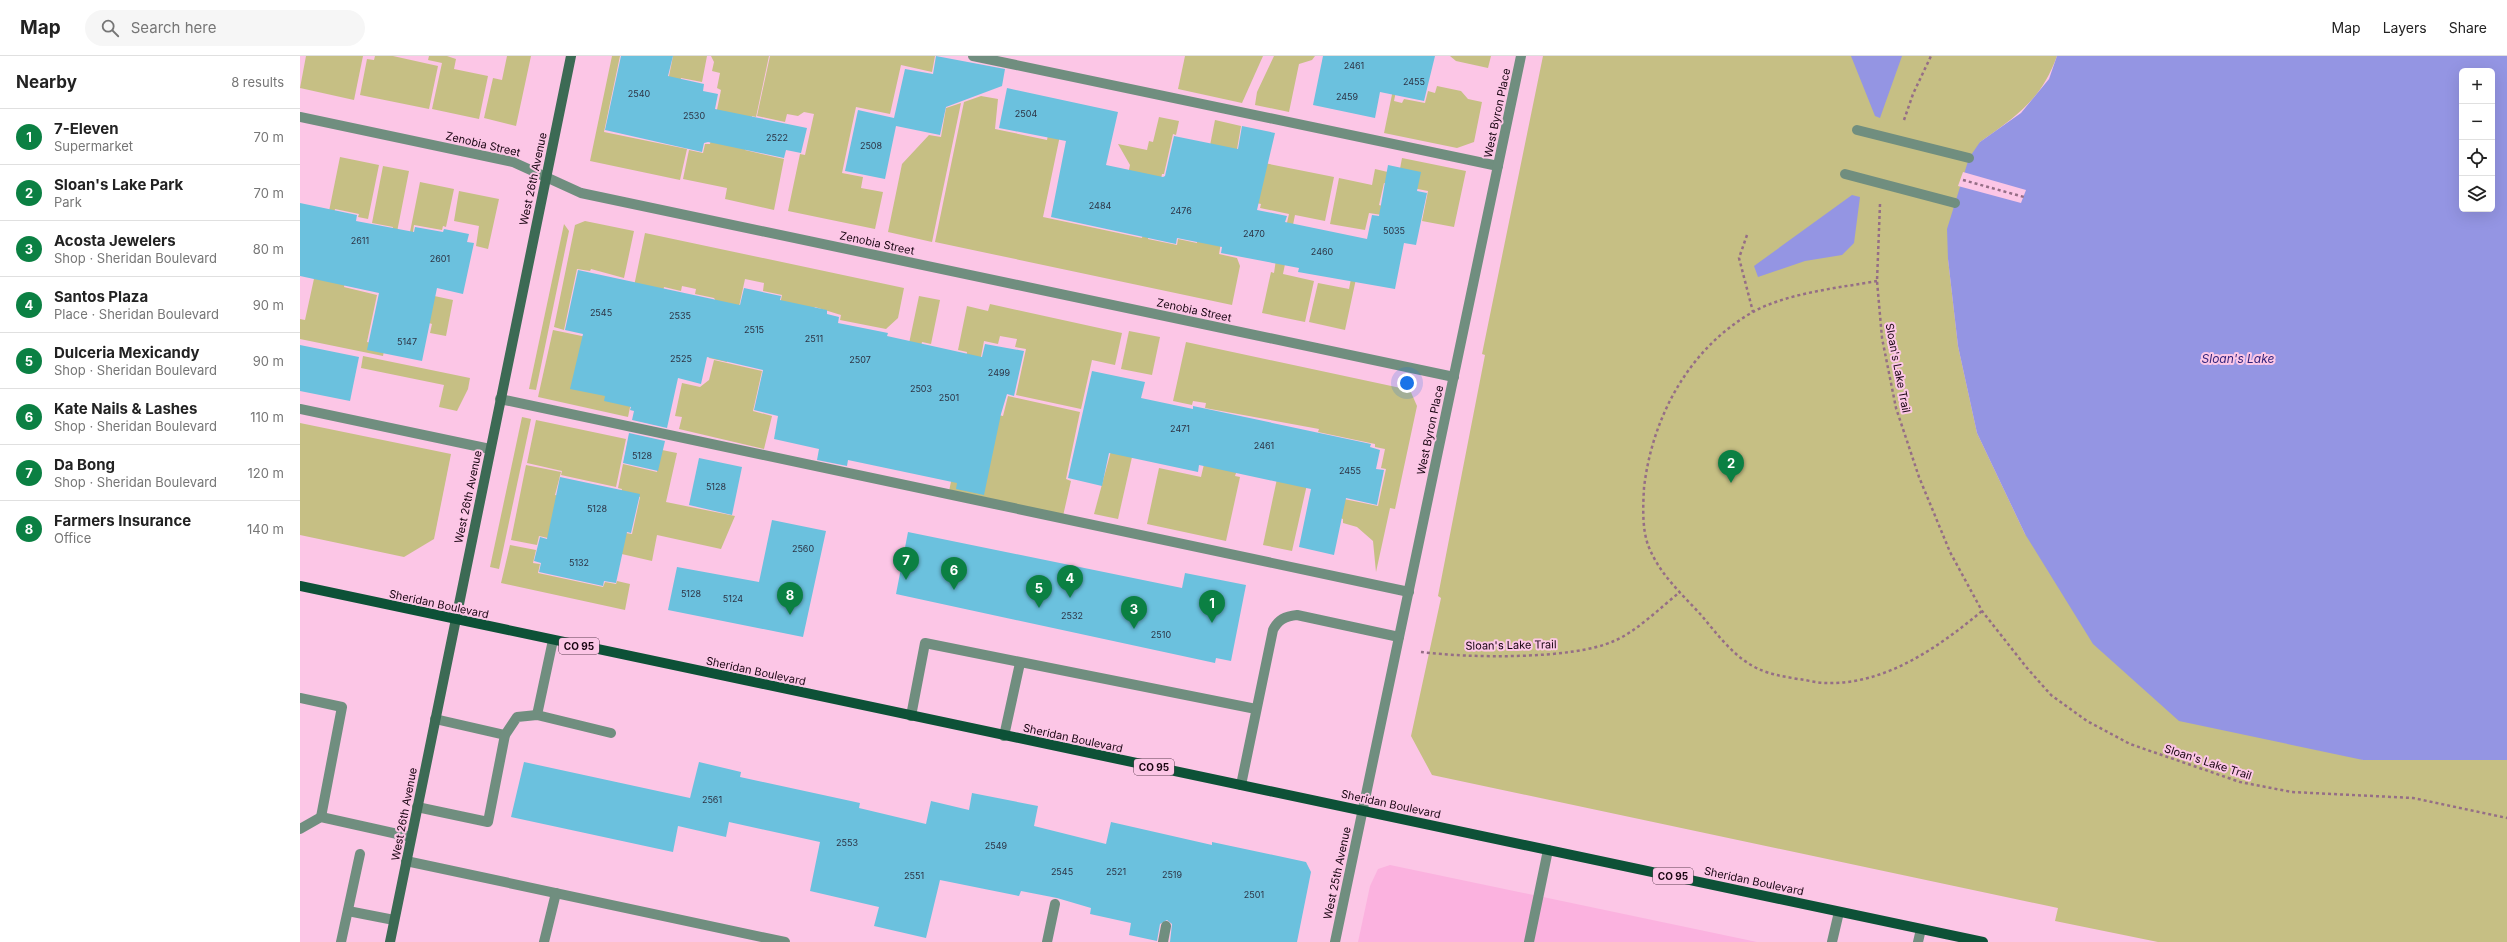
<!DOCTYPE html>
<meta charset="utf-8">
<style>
:root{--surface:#fff;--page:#f6f6f6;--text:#222;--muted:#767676;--line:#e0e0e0;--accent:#0b8043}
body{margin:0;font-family:Inter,sans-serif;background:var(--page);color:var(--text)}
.controls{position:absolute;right:12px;top:12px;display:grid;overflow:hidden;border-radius:6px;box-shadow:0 4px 16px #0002}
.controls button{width:36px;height:36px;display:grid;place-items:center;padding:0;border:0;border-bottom:1px solid var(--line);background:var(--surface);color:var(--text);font:20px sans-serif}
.you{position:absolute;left:1107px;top:327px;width:14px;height:14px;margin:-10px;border:3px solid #fff;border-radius:50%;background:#1a73e8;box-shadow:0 0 0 6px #1a73e833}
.badge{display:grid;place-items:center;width:26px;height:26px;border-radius:50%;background:var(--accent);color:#fff;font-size:13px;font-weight:700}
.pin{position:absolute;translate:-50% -33px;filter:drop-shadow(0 1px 2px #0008)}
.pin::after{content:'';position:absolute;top:21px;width:14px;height:12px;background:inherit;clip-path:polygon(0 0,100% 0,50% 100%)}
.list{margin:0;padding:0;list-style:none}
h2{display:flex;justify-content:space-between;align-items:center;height:52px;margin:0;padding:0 16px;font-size:17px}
h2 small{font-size:13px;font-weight:400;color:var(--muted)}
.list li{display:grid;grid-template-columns:26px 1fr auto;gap:12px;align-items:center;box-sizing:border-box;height:56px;padding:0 16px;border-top:1px solid var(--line)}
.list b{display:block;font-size:15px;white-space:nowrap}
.list p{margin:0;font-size:13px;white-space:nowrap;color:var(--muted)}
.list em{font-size:13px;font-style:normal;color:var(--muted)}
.icon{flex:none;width:22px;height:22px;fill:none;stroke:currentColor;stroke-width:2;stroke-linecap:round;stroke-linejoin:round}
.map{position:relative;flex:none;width:2207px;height:886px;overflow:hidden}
header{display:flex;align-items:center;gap:24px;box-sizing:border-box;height:56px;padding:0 20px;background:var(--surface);border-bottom:1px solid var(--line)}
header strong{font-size:19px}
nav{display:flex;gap:22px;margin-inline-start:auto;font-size:14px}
.search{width:280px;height:36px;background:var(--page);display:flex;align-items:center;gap:10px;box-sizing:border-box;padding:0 14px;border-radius:22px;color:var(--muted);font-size:15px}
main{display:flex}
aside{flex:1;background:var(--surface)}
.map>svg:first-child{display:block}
</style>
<header>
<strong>Map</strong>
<div class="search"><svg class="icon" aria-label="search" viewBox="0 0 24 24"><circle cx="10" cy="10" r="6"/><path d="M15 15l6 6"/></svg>Search here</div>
<nav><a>Map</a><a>Layers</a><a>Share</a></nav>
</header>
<main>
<aside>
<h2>Nearby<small>8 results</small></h2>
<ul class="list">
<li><span class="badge">1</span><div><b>7-Eleven</b><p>Supermarket</p></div><em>70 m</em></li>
<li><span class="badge">2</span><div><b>Sloan's Lake Park</b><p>Park</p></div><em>70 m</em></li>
<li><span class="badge">3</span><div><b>Acosta Jewelers</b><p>Shop · Sheridan Boulevard</p></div><em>80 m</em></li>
<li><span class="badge">4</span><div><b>Santos Plaza</b><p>Place · Sheridan Boulevard</p></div><em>90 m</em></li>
<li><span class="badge">5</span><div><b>Dulceria Mexicandy</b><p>Shop · Sheridan Boulevard</p></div><em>90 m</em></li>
<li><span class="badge">6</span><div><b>Kate Nails &amp; Lashes</b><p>Shop · Sheridan Boulevard</p></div><em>110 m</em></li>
<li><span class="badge">7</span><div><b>Da Bong</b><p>Shop · Sheridan Boulevard</p></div><em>120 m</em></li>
<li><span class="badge">8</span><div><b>Farmers Insurance</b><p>Office</p></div><em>140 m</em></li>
</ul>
</aside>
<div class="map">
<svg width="2207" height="886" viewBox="0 0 2207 886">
<rect width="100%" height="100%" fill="#fcc6e6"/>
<polygon fill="#fbb2df" points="1090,809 1457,886 1058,886 1070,830 1078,813"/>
<g fill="#c6bf84">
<polygon points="6,0 63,0 54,44 0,32"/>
<polygon points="75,0 93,0 138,10 129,53 60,39 67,3 74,4"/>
<polygon points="129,0 147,0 156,3 154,13 188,20 179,63 132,53 142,7 128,4"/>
<polygon points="207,0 231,0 216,70 184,62 193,22 202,24"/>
<polygon points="312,0 320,0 304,76 387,93 380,124 290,105"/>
<polygon points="373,0 407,0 402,26 381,22 368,81 356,85"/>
<polygon points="411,0 469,0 456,61 452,60 445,94 484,103 474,154 425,143 427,132 383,123 389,94 403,97 405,88 410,88 421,34 417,32 420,17 412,15 414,6"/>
<polygon points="470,0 635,0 632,16 601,9 590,58 556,51 542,117 563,121 561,132 583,136 575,173 488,155 500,98 505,99 514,58 504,56 498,60 487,58 485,66 457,60"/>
<polygon points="885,0 963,0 942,47 878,33"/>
<polygon points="974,0 1015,0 1012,4 999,8 989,56 955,49 957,36"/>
<polygon points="1150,0 1191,0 1188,12 1156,5"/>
<path d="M 1243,0 L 1757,0 C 1741,44 1717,60 1680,86 L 1648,203 L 1658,290 L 1677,377 L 1725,478 L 2063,704 L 2207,704 L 2207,886 L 1858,886 L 1755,865 L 1758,852 L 1132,719 L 1111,680 L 1141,542 L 1138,540 L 1185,299 L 1182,298 Z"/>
<polygon points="1094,29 1097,30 1094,45 1102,47 1104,43 1125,47 1128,35 1135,37 1137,30 1161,35 1168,43 1182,46 1174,86 1157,92 1084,77"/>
<polygon points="681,40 698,43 695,73 747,84 755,43 767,46 743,161 842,182 851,137 825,132 830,109 818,88 847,94 849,85 853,86 859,61 879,65 876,79 873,78 864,118 862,118 848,183 877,189 878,183 897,187 902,130 915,64 941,70 919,198 937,202 940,210 932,249 635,186 664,46"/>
<polygon points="661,47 632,186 588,176 602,108 629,79 641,81 646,52"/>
<polygon points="40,101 79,109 68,163 58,161 59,158 35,153 29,181 24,180"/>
<polygon points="1102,102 1166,115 1154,171 1122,165 1128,135 1097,129"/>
<polygon points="954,105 1034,121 1025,165 995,159 983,218 1014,225 1005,266 962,257 971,216 974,217 977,197 980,197 989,158 960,152 961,148 951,146"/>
<polygon points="83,110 109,115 97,176 92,175 93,171 72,167"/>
<polygon points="1075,113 1092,117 1093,129 1084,127 1079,149 1089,152 1088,160 1069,157 1065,174 1030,168 1039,122 1072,129"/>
<polygon points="120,126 154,133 146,171 143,170 142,174 114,169 112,182 109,181"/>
<polygon points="159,135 199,143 188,193 176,190 179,170 154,165"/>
<polygon points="285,165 334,175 324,222 291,213 290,215 277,213 264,274 254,271 275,169"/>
<polygon points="264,168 269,175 236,334 229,333"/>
<polygon points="345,177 604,232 598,262 586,273 540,264 541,259 515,251 469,299 482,239 463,235 464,227 445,223 427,306 409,302 420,251 414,242 395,238 396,233 382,230 381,235 364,231 353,280 333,235"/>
<polygon points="22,186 50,204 44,231 77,239 67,286 85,290 83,300 0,283 0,263 5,264"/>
<polygon points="1054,208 1059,209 1045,274 1009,266 1018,227 1049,233"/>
<polygon points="111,235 153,244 146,280 130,277 132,268 126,266"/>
<polygon points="619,240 640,244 631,288 622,286 619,300 607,297"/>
<polygon points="690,248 822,277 815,309 792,304 781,353 716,339 726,293 715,291 717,283 700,280 698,288 684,285 680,306 666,303 667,296 658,294 667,250 688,255"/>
<polygon points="253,274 301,284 336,322 328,361 238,341"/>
<polygon points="829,275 860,281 852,319 821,313"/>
<polygon points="886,286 1110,334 1117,350 1095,453 1090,452 1076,516 1073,485 1057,471 1043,467 1043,463 1040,462 1044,443 1078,450 1086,413 1081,412 1085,393 1075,391 1075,388 1018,376 1019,373 905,352 906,347 893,345 892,349 873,345"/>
<polygon points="63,300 170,322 168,333 157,355 139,351 144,329 61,312"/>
<polygon points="414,304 462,315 453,355 472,360 464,393 379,373 382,361 375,360 382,327 400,331 409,324"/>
<polygon points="708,340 780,356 766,423 771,425 763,460 649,435 669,342 680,355 703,360"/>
<polygon points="222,361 231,363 199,513 190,511"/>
<polygon points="236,364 326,383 316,431 261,419 262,415 227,407"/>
<polygon points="0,367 151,398 134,483 104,501 0,479"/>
<polygon points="837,379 818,463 794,458 811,395"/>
<polygon points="362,394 377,397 366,446 435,460 421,493 357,479 352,505 313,496 313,475 332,478 340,441 321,437 322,433 318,432 323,408 357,416"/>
<polygon points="905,404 938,411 935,420 940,421 926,485 847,468 859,412 901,421"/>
<polygon points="226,409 261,416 255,439 259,440 248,482 239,480 237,489 211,484"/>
<polygon points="978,418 1008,424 992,495 963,489"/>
<polygon points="210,489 236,494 233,507 240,508 238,517 303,531 305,526 316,528 317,525 330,528 325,554 201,527"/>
</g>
<g fill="#9495e3" fill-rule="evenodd">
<polygon points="1551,0 1602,0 1580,62 1575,60"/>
<path d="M 1757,0 L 2207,0 L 2207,704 L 2063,704 L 1879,665 L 1793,588 L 1725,478 L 1677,377 L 1658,290 L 1648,203 L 1647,173 L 1669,102 L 1680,86 L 1721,57 L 1749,23 ZM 2162,15 L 2192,15 L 2192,153 L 2162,153 Z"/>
<polygon points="1552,139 1560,141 1554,187 1542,199 1505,205 1458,221 1454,210"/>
</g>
<polygon fill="#fcc6e6" points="1663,116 1726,134 1721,147 1658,130"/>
<g fill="#6bc1de">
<polygon points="321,0 373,0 368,20 404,28 403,35 418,38 415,53 507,72 501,97 486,94 484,102 408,86 404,87 402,96 305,74"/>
<polygon points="636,0 705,13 702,30 646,51 640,79 596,70 585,123 545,115 558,54 594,62 605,13 633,18"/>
<polygon points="1023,0 1135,0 1124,45 1080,36 1075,62 1013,49"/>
<polygon points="707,32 818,56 806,109 863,121 865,120 874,80 938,93 942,70 975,77 957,154 987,160 985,166 1067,183 1072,159 1079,160 1088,109 1121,116 1117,135 1127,137 1116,189 1104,187 1095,233 998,216 999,212 921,197 922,191 877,182 876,188 751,161 766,85 699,72"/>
<polygon points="0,147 57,159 56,165 114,176 115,171 143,176 144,173 169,178 167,186 174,187 163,238 137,232 122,305 67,294 79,237 0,220"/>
<polygon points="278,214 440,249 444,232 481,240 480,244 527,254 527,258 539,261 538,267 588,277 587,280 682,301 685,288 724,295 714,340 707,338 701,358 684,439 656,433 657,427 548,404 547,410 517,404 519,393 474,383 478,360 454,354 463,314 407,301 401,328 378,322 367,372 332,364 334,355 330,354 331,351 304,345 305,340 270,333 283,278 265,274"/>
<polygon points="0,289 59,301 50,345 0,335"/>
<polygon points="792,315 845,326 841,342 893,353 893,350 1071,388 1070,391 1080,394 1076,413 1084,414 1077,449 1046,442 1034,499 999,491 1011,433 899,409 898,416 809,397 802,430 768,422"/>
<polygon points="329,377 365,385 358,415 323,407"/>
<polygon points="399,402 442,411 432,459 389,449"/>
<polygon points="260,421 340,438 331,477 327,476 316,527 304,525 303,530 239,516 241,507 234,505 240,481 247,483"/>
<polygon points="472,464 526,475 503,581 368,554 377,511 459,526"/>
<polygon points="608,476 882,532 885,517 946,529 931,605 916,602 915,607 596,538"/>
<polygon points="224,706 390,742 399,706 441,716 440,721 560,747 559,752 626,768 631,745 669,754 672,737 738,750 734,770 806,788 811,766 912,789 912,786 1006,806 1011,816 997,886 870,886 872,868 867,864 860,868 857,885 829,879 831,867 790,858 791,852 757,842 721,835 719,840 640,824 626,882 574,870 579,851 510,835 520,786 429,766 426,781 378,770 373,796 211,761"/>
</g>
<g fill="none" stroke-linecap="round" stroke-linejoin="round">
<g stroke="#956e86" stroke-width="2.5" stroke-dasharray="3 3" stroke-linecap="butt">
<polyline points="1604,64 1613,38 1631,0"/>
<polyline points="1663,124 1724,141"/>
<polyline points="1580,148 1577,225 1582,282 1596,352 1619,421 1650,496 1682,555 1727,612 1751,639 1787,665 1830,688 1940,726 1992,736 2113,742 2207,762"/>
<polyline points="1447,179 1439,202 1453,256"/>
<path d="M 1577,225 C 1538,232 1486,237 1451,257 C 1388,294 1352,362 1344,432 C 1343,450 1342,472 1348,489 C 1359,518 1382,538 1402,560 C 1416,577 1432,598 1451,609 C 1466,618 1481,620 1498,623 C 1507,624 1517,627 1526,627 C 1585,629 1639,591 1682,555"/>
<path d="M 1121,596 C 1168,602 1272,604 1314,585 C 1336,576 1361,551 1380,536"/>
</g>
<g stroke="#708e7f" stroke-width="10">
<polyline points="673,0 1198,110"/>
<polyline points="1557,74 1669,102"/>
<polyline points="1545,118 1655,147"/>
<polyline points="200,343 1109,536"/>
<polyline points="0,353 190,393"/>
<polyline points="0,642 42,651 21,761"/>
<polyline points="237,659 253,584"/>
<polyline points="611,660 625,587 956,653"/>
<polyline points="135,663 205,679"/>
<polyline points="704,680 720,607"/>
<path d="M 941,729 L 973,574 C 978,564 985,560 997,559 L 1099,581"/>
<polyline points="117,751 188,766 205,679 217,661 237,659 311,677"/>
<polyline points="0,773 21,761 111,781"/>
<polyline points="106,805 485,886"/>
<polyline points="48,855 94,864"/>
<polyline points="41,886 60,798"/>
<polyline points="244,886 256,837"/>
<polyline points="747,886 755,848"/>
<polyline points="863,886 866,870"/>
<polyline points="1229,886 1248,794"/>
<polyline points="1532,886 1539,856"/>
<polyline points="1618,886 1621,873"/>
</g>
<g stroke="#708e7f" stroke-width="10">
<polyline points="0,61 213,106 281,137 1154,321"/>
<polyline points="1035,886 1221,0"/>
</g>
<polyline stroke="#3c6a54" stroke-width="10" points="90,886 271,0"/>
<polyline stroke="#0d5137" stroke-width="10" points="0,530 1683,886"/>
</g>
<g text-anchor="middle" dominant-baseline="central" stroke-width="4" stroke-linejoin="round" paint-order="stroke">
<g font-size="9" fill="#2d3344">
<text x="1054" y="9">2461</text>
<text x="1114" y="25">2455</text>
<text x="339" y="37">2540</text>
<text x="1047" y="40">2459</text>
<text x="726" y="57">2504</text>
<text x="394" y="59">2530</text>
<text x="477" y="81">2522</text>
<text x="571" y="89">2508</text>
<text x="800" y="149">2484</text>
<text x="881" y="154">2476</text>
<text x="1094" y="174">5035</text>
<text x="954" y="177">2470</text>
<text x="60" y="184">2611</text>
<text x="1022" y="195">2460</text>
<text x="140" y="202">2601</text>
<text x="301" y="256">2545</text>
<text x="380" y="259">2535</text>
<text x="454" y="273">2515</text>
<text x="514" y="282">2511</text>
<text x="107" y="285">5147</text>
<text x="381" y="302">2525</text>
<text x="560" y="303">2507</text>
<text x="699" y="316">2499</text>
<text x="621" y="332">2503</text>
<text x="649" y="341">2501</text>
<text x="880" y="372">2471</text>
<text x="964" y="389">2461</text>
<text x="342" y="399">5128</text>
<text x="1050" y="414">2455</text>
<text x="416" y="430">5128</text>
<text x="297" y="452">5128</text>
<text x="503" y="492">2560</text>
<text x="279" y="506">5132</text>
<text x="391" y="537">5128</text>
<text x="433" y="542">5124</text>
<text x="772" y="559">2532</text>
<text x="861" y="578">2510</text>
<text x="412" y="743">2561</text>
<text x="547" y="786">2553</text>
<text x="696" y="789">2549</text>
<text x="762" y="815">2545</text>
<text x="816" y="815">2521</text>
<text x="872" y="818">2519</text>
<text x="614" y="819">2551</text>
<text x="954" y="838">2501</text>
</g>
<g fill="#fcc6e6" stroke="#5c3e51" stroke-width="1">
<rect x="259" y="582" width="40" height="16" rx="3"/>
<rect x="834" y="703" width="40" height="16" rx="3"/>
<rect x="1353" y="812" width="40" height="16" rx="3"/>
</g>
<g font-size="10" font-weight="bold" fill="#180411">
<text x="279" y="590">CO 95</text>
<text x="854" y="711">CO 95</text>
<text x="1373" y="820">CO 95</text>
</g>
<g font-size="11" fill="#180411" stroke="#fcc6e6">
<text transform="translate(1197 57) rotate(-78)">West Byron Place</text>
<text transform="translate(183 88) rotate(13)">Zenobia Street</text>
<text transform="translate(233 123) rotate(-78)">West 26th Avenue</text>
<text transform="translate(577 187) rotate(12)">Zenobia Street</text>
<text transform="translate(894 254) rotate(12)">Zenobia Street</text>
<text transform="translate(1598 312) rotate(79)">Sloan's Lake Trail</text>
<text transform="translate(1130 374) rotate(-78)">West Byron Place</text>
<text transform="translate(168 441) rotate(-78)">West 26th Avenue</text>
<text transform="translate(139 548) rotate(12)">Sheridan Boulevard</text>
<text transform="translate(1211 589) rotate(-1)">Sloan's Lake Trail</text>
<text transform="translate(456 615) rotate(12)">Sheridan Boulevard</text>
<text transform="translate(773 682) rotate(12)">Sheridan Boulevard</text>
<text transform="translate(1908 706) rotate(18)">Sloan's Lake Trail</text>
<text transform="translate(1091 748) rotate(12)">Sheridan Boulevard</text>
<text transform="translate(104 758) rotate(-79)">West 26th Avenue</text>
<text transform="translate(1037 817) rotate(-78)">West 25th Avenue</text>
<text transform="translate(1454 825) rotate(12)">Sheridan Boulevard</text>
</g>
<g font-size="12" font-style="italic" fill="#2d1f78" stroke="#fcc6e6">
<text x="1938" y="302">Sloan's Lake</text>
</g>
</g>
</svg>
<div class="controls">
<button>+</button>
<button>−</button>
<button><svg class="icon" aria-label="locate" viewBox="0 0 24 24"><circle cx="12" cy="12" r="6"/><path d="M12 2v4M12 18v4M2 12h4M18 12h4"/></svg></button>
<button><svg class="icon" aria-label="layers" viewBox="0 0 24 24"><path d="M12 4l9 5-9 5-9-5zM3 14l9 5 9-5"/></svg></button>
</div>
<div class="you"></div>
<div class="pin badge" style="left:912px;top:567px">1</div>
<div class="pin badge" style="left:1431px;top:427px">2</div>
<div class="pin badge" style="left:834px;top:573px">3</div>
<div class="pin badge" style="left:770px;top:542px">4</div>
<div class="pin badge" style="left:739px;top:552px">5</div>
<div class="pin badge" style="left:654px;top:534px">6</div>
<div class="pin badge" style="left:606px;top:524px">7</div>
<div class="pin badge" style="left:490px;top:559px">8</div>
</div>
</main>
